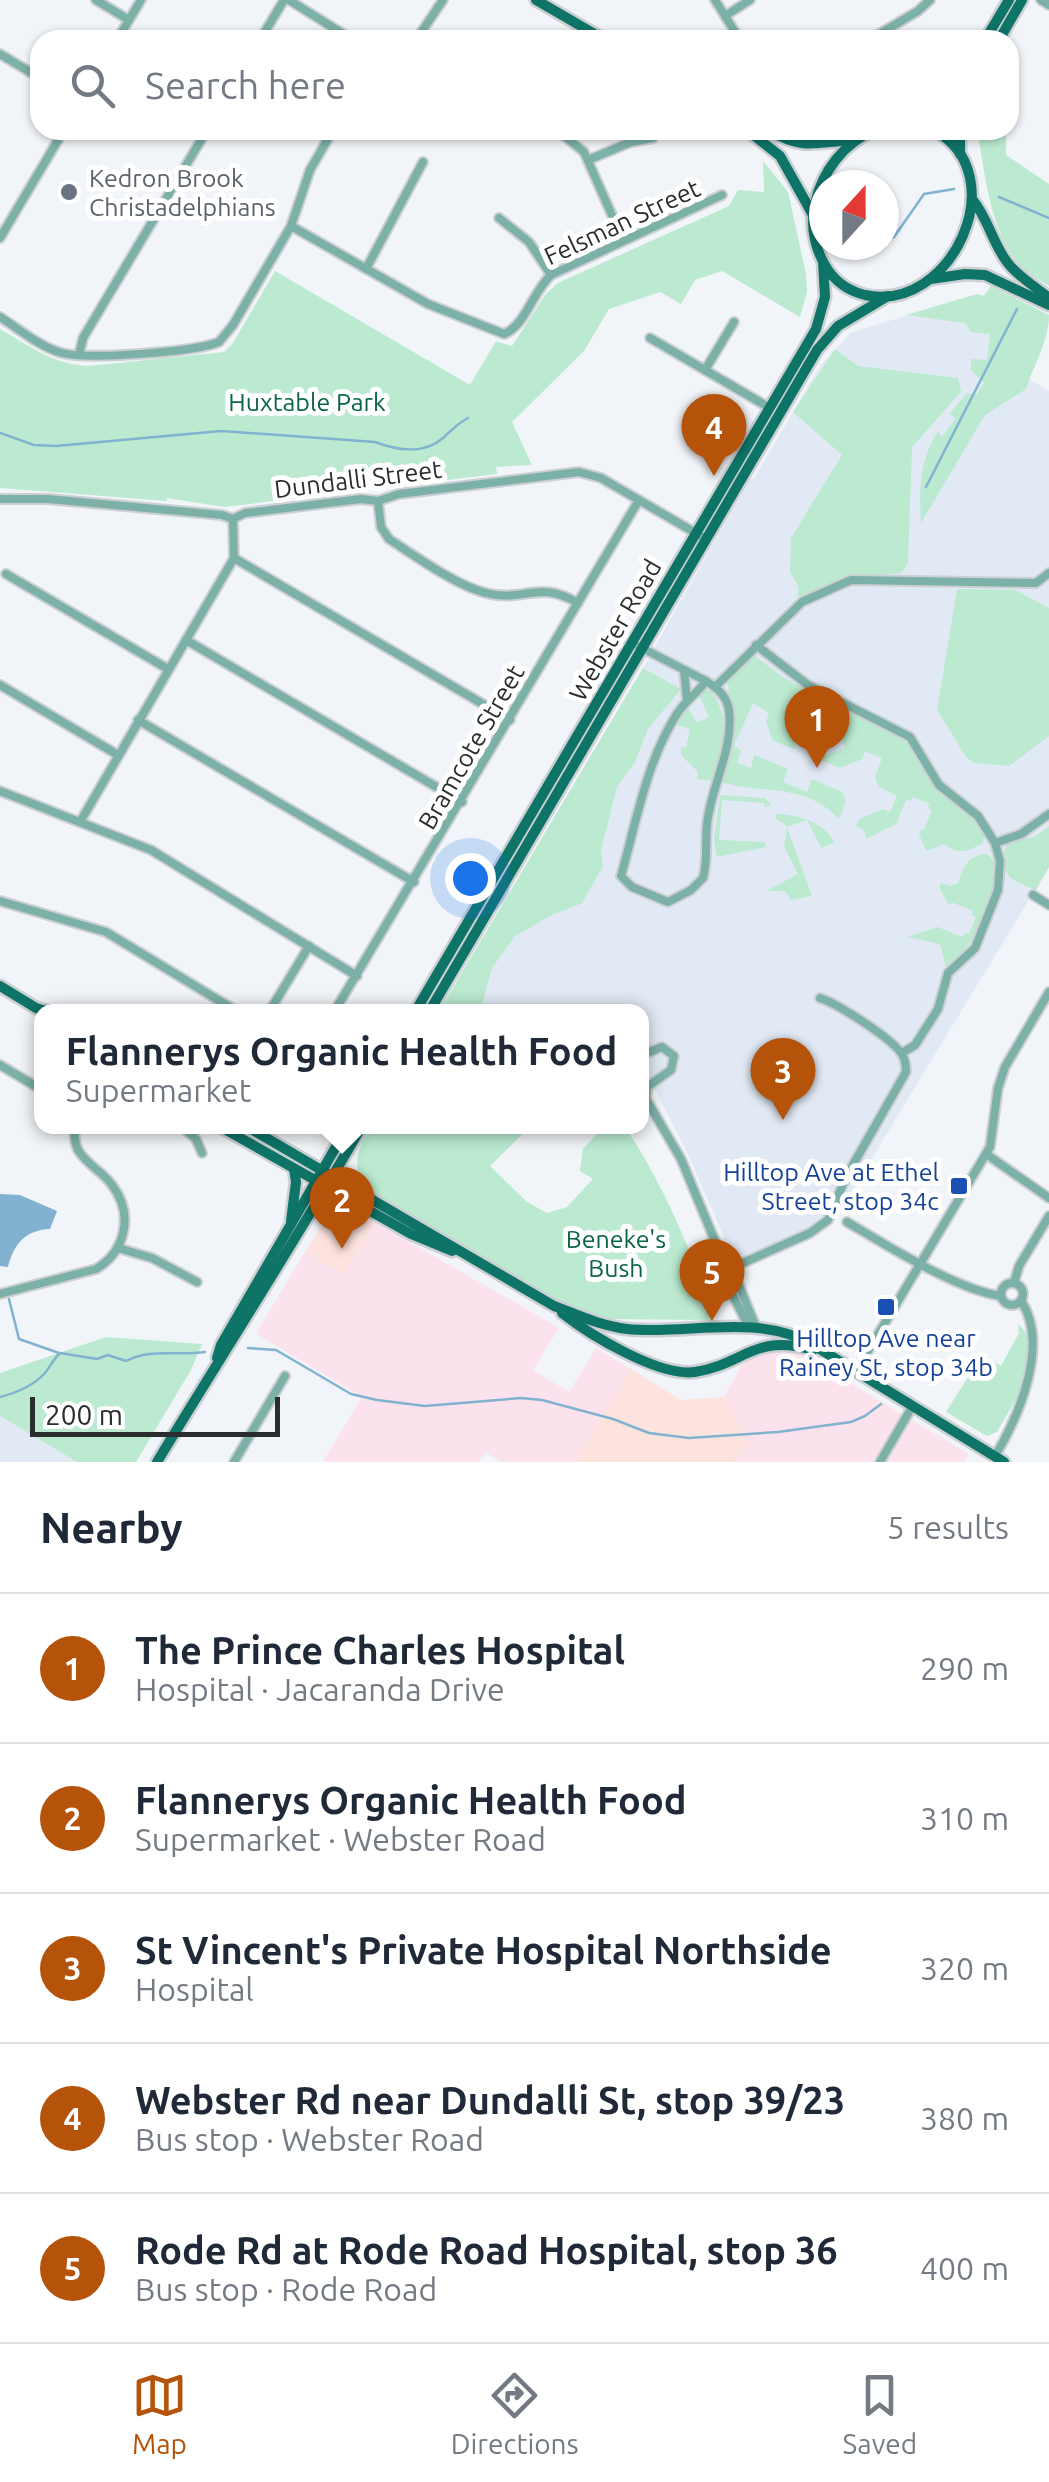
<!DOCTYPE html>
<meta charset="utf-8">
<style>
:root{--surface:#fff;--page:#f6f6f7;--text:#1f2937;--muted:#747a83;--line:#e0e1e3;--accent:#b45309}
body{margin:0;font-family:Ubuntu,sans-serif;background:var(--page);color:var(--text)}
.compass{position:absolute;left:809px;top:170px;width:90px;height:90px;border-radius:50%;background:var(--surface);box-shadow:0 2px 8px #0004;rotate:21deg}
.scale{position:absolute;left:30px;bottom:25px;width:250px;box-sizing:border-box;padding-left:10px;border:5px solid #2b2c2d;border-top:0;font-size:28px;line-height:35px;white-space:nowrap;color:#2b2c2d;-webkit-text-stroke:8px #fff;paint-order:stroke}
.you{position:absolute;left:470px;top:878px;width:35px;height:35px;margin:-25px;border:8px solid #fff;border-radius:50%;background:#1a73e8;box-shadow:0 0 0 15px #1a73e833}
.badge{display:grid;place-items:center;width:65px;height:65px;border-radius:50%;background:var(--accent);color:#fff;font-size:32px;font-weight:700}
.pin{position:absolute;translate:-50% -82px;filter:drop-shadow(0 2px 5px #0008)}
.pin::after{content:'';position:absolute;top:52px;width:35px;height:30px;background:inherit;clip-path:polygon(0 0,100% 0,50% 100%)}
.popup{position:absolute;left:34px;top:1004px;width:615px;height:130px;box-sizing:border-box;display:grid;place-content:center;border-radius:20px;background:var(--surface);filter:drop-shadow(0 2px 8px #0005);font-size:32px;white-space:nowrap;color:var(--muted)}
.popup b{font-size:38px;color:var(--text)}
.popup::after{content:'';position:absolute;left:50%;top:100%;margin-left:-20px;border:20px solid transparent;border-top-color:var(--surface)}
.list{margin:0;padding:0;list-style:none}
h2{display:flex;justify-content:space-between;align-items:center;height:130px;margin:0;padding:0 40px;font-size:42px}
h2 small{font-size:32px;font-weight:400;color:var(--muted)}
.list li{display:grid;grid-template-columns:65px 1fr auto;gap:30px;align-items:center;box-sizing:border-box;height:150px;padding:0 40px;border-top:2px solid var(--line)}
.list b{display:block;font-size:38px;white-space:nowrap}
.list p{margin:0;font-size:32px;white-space:nowrap;color:var(--muted)}
.list em{font-size:32px;font-style:normal;color:var(--muted)}
.icon{flex:none;width:55px;height:55px;fill:none;stroke:currentColor;stroke-width:2;stroke-linecap:round;stroke-linejoin:round}
.map{position:relative;flex:none;width:1049px;height:1462px;overflow:hidden}
.search{position:absolute;background:var(--surface);box-shadow:0 2px 8px #0004;left:30px;right:30px;top:30px;height:110px;display:flex;align-items:center;gap:25px;box-sizing:border-box;padding:0 35px;border-radius:30px;color:var(--muted);font-size:38px}
.sheet{height:880px;background:var(--surface)}
nav{display:flex;justify-content:space-around;align-items:center;box-sizing:border-box;height:140px;border-top:2px solid var(--line);background:var(--surface);font-size:28px;color:var(--muted)}
nav a{display:grid;justify-items:center;gap:5px}
nav .on{color:var(--accent)}
.map>svg:first-child{display:block}
</style>
<div class="map">
<svg width="1049" height="1462" viewBox="0 0 1049 1462">
<rect width="100%" height="100%" fill="#f1f4f8"/>
<g fill="#fde3dd">
<polygon points="338,1212 374,1222 343,1275 305,1252 323,1223"/>
<polygon points="631,1369 681,1400 724,1397 749,1440 735,1462 576,1462"/>
</g>
<g fill="#fbe2ec">
<polygon points="374,1222 559,1328 533,1370 569,1392 596,1348 631,1369 576,1462 502,1462 485,1452 478,1462 323,1462 362,1397 256,1334 305,1252 343,1274"/>
<polygon points="765,1352 799,1353 969,1454 964,1462 735,1462 749,1440 724,1397 742,1364"/>
</g>
<g fill="#e1eaf4">
<polygon points="991,286 1043,315 1013,369 1049,391 1049,867 833,1222 738,1269 687,1152 655,1089 642,1125 642,1012 439,1012 643,668 748,482 751,478 753,480 820,366 850,333 977,294 984,296"/>
<polygon points="0,1416 77,1462 0,1462"/>
</g>
<g fill="#bbead0">
<path d="M 977,130 L 1006,130 L 1006,155 L 1049,184 L 1049,286 C 1038,279 1025,272 1017,262 C 989,228 985,171 977,130 Z"/>
<path d="M 763,161 L 788,192 L 806,274 L 807,292 L 800,317 L 722,271 L 695,280 L 681,304 L 660,292 L 609,309 L 584,351 L 512,422 L 532,465 L 496,467 L 497,474 L 224,507 L 167,498 L 167,501 L 0,488 L 0,329 C 31,347 52,364 89,366 L 224,352 L 233,343 L 275,271 L 470,385 L 496,341 L 512,346 L 545,295 L 558,283 L 729,206 L 738,190 L 764,192 Z"/>
<path d="M 991,286 L 1049,315 C 1049,341 1034,364 1026,389 L 985,415 L 921,523 C 919,488 919,462 938,431 L 942,437 L 955,419 L 950,413 L 967,393 L 977,394 L 984,383 L 971,370 L 971,359 L 987,360 L 990,334 L 971,332 L 965,323 L 906,315 L 977,294 L 984,296 Z"/>
<polygon points="835,349 858,366 958,378 961,392 912,447 908,563 901,573 850,578 797,597 799,588 790,572 791,538 842,455 793,412"/>
<polygon points="957,589 1015,590 1049,608 1049,736 1009,766 974,763 966,757 937,710"/>
<path d="M 755,656 L 783,677 L 905,741 L 942,795 L 968,812 L 984,835 L 983,843 C 967,852 958,855 944,844 L 926,851 L 919,834 L 921,830 L 924,830 L 932,810 L 928,808 L 930,804 L 913,797 L 911,801 L 906,800 L 896,824 L 866,839 L 865,831 L 856,826 L 859,819 L 883,809 L 890,812 L 897,796 L 879,787 L 875,777 L 882,758 L 865,751 L 862,759 L 840,768 L 822,761 L 824,756 L 845,748 L 839,732 L 829,735 L 807,726 L 803,717 L 788,724 L 796,745 L 794,749 L 773,741 L 766,722 L 769,713 L 753,703 L 734,746 L 741,750 L 737,763 L 751,768 L 754,755 L 788,769 L 783,782 L 807,792 L 812,779 L 842,792 L 846,801 L 839,819 C 804,782 764,795 721,782 L 735,727 L 727,681 Z"/>
<polygon points="643,668 681,689 648,729 635,762 617,787 601,851 603,866 582,903 550,916 515,936 492,968 481,1008 486,1011 439,1011"/>
<path d="M 710,690 C 733,718 722,749 712,781 L 697,779 L 698,772 L 681,755 L 681,747 L 686,747 L 690,729 L 674,724 L 681,710 L 688,708 L 697,723 L 709,717 L 700,697 L 701,692 Z"/>
<polygon points="720,795 765,798 771,804 765,808 764,803 722,800 719,840 765,842 766,847 717,857 714,840"/>
<path d="M 777,814 C 800,815 822,822 835,842 L 821,848 L 807,820 L 787,827 L 812,896 L 791,900 L 785,891 L 766,891 L 798,874 L 784,847 L 787,827 L 787,826 L 775,818 Z"/>
<path d="M 1049,826 L 1049,867 L 1036,890 C 1010,880 997,875 1007,843 L 1034,837 Z"/>
<path d="M 987,854 L 994,861 C 996,903 979,941 946,967 L 940,944 L 907,937 L 938,927 L 962,937 L 965,933 L 969,934 L 976,917 L 972,915 L 973,911 L 954,903 L 948,904 L 939,887 L 941,883 L 950,886 L 958,883 C 964,867 967,855 987,854 Z"/>
<path d="M 370,1127 L 530,1127 L 490,1166 L 527,1202 L 547,1213 L 567,1207 L 593,1179 L 580,1171 L 583,1149 L 603,1127 L 625,1127 C 661,1180 696,1258 713,1320 L 604,1319 L 543,1296 L 364,1189 C 352,1167 357,1148 370,1127 Z"/>
<path d="M 1018,1324 C 1049,1349 1014,1402 997,1432 L 987,1436 L 946,1412 L 982,1355 L 1001,1366 L 1019,1333 Z"/>
<polygon points="106,1337 202,1344 191,1370 136,1462 77,1462 0,1416 0,1373"/>
</g>
<path fill="#81b3d0" d="M 0,1194 L 20,1195 L 57,1211 L 50,1229 C 25,1230 14,1244 8,1267 L 0,1266 Z"/>
<g fill="none" stroke-linecap="round" stroke-linejoin="round">
<g stroke="#81b3d0" stroke-width="2.5">
<polyline points="999,197 1049,218"/>
<polyline points="884,241 894,237 924,194 954,189"/>
<polyline points="860,245 873,245"/>
<path d="M 0,433 L 34,445 L 56,446 L 221,431 L 375,442 C 396,450 424,455 443,438 C 452,430 458,423 468,418"/>
<polyline points="926,487 1017,309"/>
<polyline points="9,1299 19,1339 59,1353"/>
<polyline points="248,1348 276,1350 351,1394 377,1400 425,1406 521,1398 542,1400 613,1419 649,1433 689,1438 778,1432 851,1422 865,1416 881,1404"/>
<path d="M 0,1397 C 16,1393 33,1386 45,1373 C 50,1367 53,1360 60,1353 L 97,1359 L 108,1355 L 126,1361 C 150,1348 178,1356 205,1352"/>
</g>
<defs>
<g id="minor">
<polyline points="96,0 129,20"/>
<polyline points="289,0 353,40"/>
<polyline points="715,0 740,40"/>
<polyline points="1041,0 1049,5"/>
<polyline points="725,16 750,0"/>
<polyline points="117,40 141,0"/>
<polyline points="260,40 284,0"/>
<polyline points="416,40 443,0"/>
<polyline points="869,40 918,11 930,0"/>
<polyline points="0,54 40,78"/>
<polyline points="557,130 584,152 623,240"/>
<polyline points="588,160 631,142 653,138"/>
<polyline points="499,218 529,242 551,275"/>
<path d="M 291,226 L 428,304 L 504,334 C 526,325 533,291 551,275 L 722,195"/>
<polyline points="0,238 64,130"/>
<polyline points="366,269 423,162"/>
<path d="M 0,317 C 19,329 40,347 62,353 C 88,360 194,352 219,342 L 233,325 L 291,226 L 310,170 L 333,130"/>
<polyline points="650,338 770,408"/>
<polyline points="79,355 83,338 207,130"/>
<polyline points="705,370 734,322"/>
<polyline points="0,499 48,499 222,515 233,519 245,513 361,499 378,501 399,494 579,472 601,478 706,539"/>
<path d="M 378,501 L 381,527 L 389,539 C 415,556 457,586 486,593 C 523,603 538,579 578,603"/>
<polyline points="234,558 510,720"/>
<polyline points="6,574 168,669"/>
<polyline points="186,640 462,802"/>
<polyline points="756,645 808,685 910,737 939,785 978,816 995,843 1000,861 998,890 975,948 948,973 938,1009 915,1045 902,1053"/>
<path d="M 638,646 L 706,681 C 717,688 727,696 729,710 C 734,749 711,786 707,824 C 705,842 708,861 703,878 L 691,890 L 668,902 L 632,887 L 621,876 C 636,823 646,764 675,717 C 683,702 696,695 706,681"/>
<polyline points="684,670 687,700"/>
<polyline points="0,685 118,755"/>
<polyline points="715,687 802,602 851,580 1036,583 1049,573"/>
<polyline points="138,720 414,882"/>
<polyline points="0,791 151,850 357,976"/>
<polyline points="80,822 234,558 233,519"/>
<polyline points="995,843 1021,834 1049,814"/>
<polyline points="1033,895 1049,905"/>
<polyline points="0,901 106,932 238,1012"/>
<polyline points="269,1012 309,946"/>
<polyline points="334,1012 639,500"/>
<polyline points="642,1055 662,1047 674,1056 671,1070 647,1087 646,1099 681,1159 727,1270 726,1281 749,1328"/>
<polyline points="0,1065 42,1090"/>
<polyline points="181,1126 196,1139 202,1153"/>
<polyline points="986,1154 1049,1198"/>
<path d="M 847,1222 C 886,1245 957,1290 1001,1296"/>
<polyline points="118,1248 152,1258 197,1282"/>
<path d="M 727,1270 L 810,1233 L 828,1220 L 846,1177 L 906,1072 C 906,1066 906,1062 903,1056 C 895,1040 838,1004 820,998"/>
<polyline points="727,1270 738,1283 756,1327"/>
<circle cx="1012" cy="1294" r="11"/>
<polyline points="1014,1283 1019,1266 1049,1216"/>
<path d="M 0,1294 L 96,1269 C 126,1251 134,1214 112,1185 C 103,1172 86,1164 78,1150 C 74,1142 74,1135 75,1126"/>
<polyline points="855,1373 990,1147 998,1088 1005,1067 1049,992"/>
<path d="M 995,1456 C 1021,1413 1049,1342 1021,1301"/>
<polyline points="234,1462 285,1376"/>
<polyline points="880,1462 912,1407"/>
</g>
<g id="major">
<polyline points="536,0 605,40"/>
<polyline points="985,40 1009,0"/>
<polyline points="999,40 1022,0"/>
<polyline points="747,130 780,156 813,215"/>
<path d="M 768,130 C 806,151 814,142 854,140"/>
<path d="M 875,130 C 844,143 822,171 815,204 C 810,227 815,251 828,270 C 837,283 849,291 865,295 C 951,314 1016,175 934,130"/>
<polyline points="960,130 960,154"/>
<path d="M 972,199 C 988,218 992,242 1007,262 C 1018,277 1035,286 1049,298"/>
<polyline points="931,279 965,274 985,275 1049,305"/>
<polyline points="0,986 36,1008 49,1012"/>
<polyline points="415,1012 816,329 825,297 823,262"/>
<polyline points="429,1012 817,350 838,326 888,296"/>
<polyline points="219,1126 411,1234 452,1251"/>
<path d="M 246,1126 L 554,1306 C 578,1315 601,1326 627,1329 C 688,1335 753,1313 810,1343 L 1004,1462"/>
<polyline points="291,1221 296,1182 294,1169"/>
<path d="M 562,1313 C 590,1335 659,1377 695,1372 C 745,1364 754,1333 813,1350"/>
<polyline points="217,1358 221,1345 348,1126"/>
<path d="M 157,1462 C 225,1350 296,1240 362,1126"/>
</g>
</defs>
<use href="#minor" stroke="#cdd0d3" stroke-width="12"/>
<use href="#major" stroke="#cdd0d3" stroke-width="15"/>
<use href="#minor" stroke="#7cb1a7" stroke-width="8"/>
<use href="#major" stroke="#0e7468" stroke-width="10"/>
</g>
<circle fill="#6b7280" stroke="#fff" stroke-width="4" cx="69" cy="192" r="10"/>
<g fill="#1a4fb4" stroke="#fff" stroke-width="4">
<rect x="949" y="1176" width="20" height="20" rx="5"/>
<rect x="876" y="1297" width="20" height="20" rx="5"/>
</g>
<g text-anchor="middle" dominant-baseline="central" stroke-width="10" stroke-linejoin="round" paint-order="stroke">
<g font-size="25" fill="#5b616d" stroke="#fff" text-anchor="start">
<text x="89" y="178">Kedron Brook<tspan x="89" dy="29">Christadelphians</tspan></text>
</g>
<g font-size="25" fill="#2b2c2d" stroke="#fff">
<text transform="translate(622 222) rotate(-25)">Felsman Street</text>
<text transform="translate(358 479) rotate(-7)">Dundalli Street</text>
<text transform="translate(615 630) rotate(-60)">Webster Road</text>
<text transform="translate(471 747) rotate(-60)">Bramcote Street</text>
</g>
<g font-size="25" fill="#0b6644" stroke="#fff">
<text x="307" y="402">Huxtable Park</text>
<text x="616" y="1239">Beneke's<tspan x="616" dy="29">Bush</tspan></text>
</g>
<g font-size="25" fill="#164399" stroke="#fff" text-anchor="end">
<text x="939" y="1172">Hilltop Ave at Ethel<tspan x="939" dy="29">Street, stop 34c</tspan></text>
<text x="886" y="1338" text-anchor="middle">Hilltop Ave near<tspan x="886" dy="29">Rainey St, stop 34b</tspan></text>
</g>
</g>
</svg>
<svg class="compass" viewBox="-18 -18 36 36"><path d="M0-13l5 13h-10z" fill="#e53935"/><path d="M0 13l5-13h-10z" fill="#747a83"/></svg>
<div class="scale">200 m</div>
<div class="you"></div>
<div class="pin badge" style="left:817px;top:768px">1</div>
<div class="pin badge" style="left:342px;top:1249px">2</div>
<div class="popup"><b>Flannerys Organic Health Food</b>Supermarket</div>
<div class="pin badge" style="left:783px;top:1120px">3</div>
<div class="pin badge" style="left:714px;top:476px">4</div>
<div class="pin badge" style="left:712px;top:1321px">5</div>
<div class="search"><svg class="icon" aria-label="search" viewBox="0 0 24 24"><circle cx="10" cy="10" r="6"/><path d="M15 15l6 6"/></svg>Search here</div>
</div>
<section class="sheet">
<h2>Nearby<small>5 results</small></h2>
<ul class="list">
<li><span class="badge">1</span><div><b>The Prince Charles Hospital</b><p>Hospital · Jacaranda Drive</p></div><em>290 m</em></li>
<li><span class="badge">2</span><div><b>Flannerys Organic Health Food</b><p>Supermarket · Webster Road</p></div><em>310 m</em></li>
<li><span class="badge">3</span><div><b>St Vincent's Private Hospital Northside</b><p>Hospital</p></div><em>320 m</em></li>
<li><span class="badge">4</span><div><b>Webster Rd near Dundalli St, stop 39/23</b><p>Bus stop · Webster Road</p></div><em>380 m</em></li>
<li><span class="badge">5</span><div><b>Rode Rd at Rode Road Hospital, stop 36</b><p>Bus stop · Rode Road</p></div><em>400 m</em></li>
</ul>
</section>
<nav>
<a class="on"><svg class="icon" aria-label="map" viewBox="0 0 24 24"><path d="M3 6l6-2 6 2 6-2v14l-6 2-6-2-6 2zM9 4v14M15 6v14"/></svg>Map</a>
<a><svg class="icon" aria-label="directions" viewBox="0 0 24 24"><path d="M12 3l9 9-9 9-9-9zM9 14v-3h6M13 9l2 2-2 2"/></svg>Directions</a>
<a><svg class="icon" aria-label="saved" viewBox="0 0 24 24"><path d="M7 4h10v16l-5-4-5 4z"/></svg>Saved</a>
</nav>
